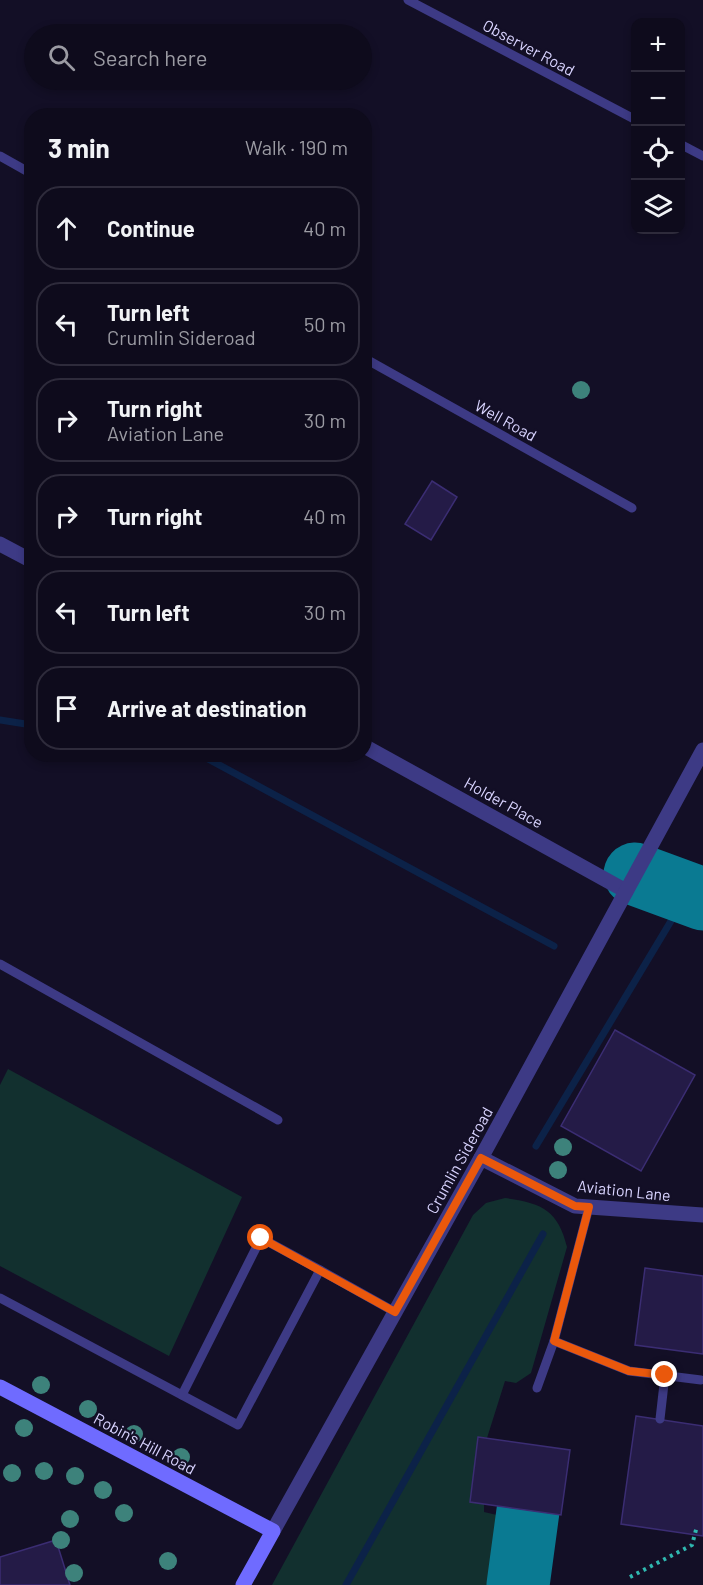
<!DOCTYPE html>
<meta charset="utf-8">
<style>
:root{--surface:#0e0b1c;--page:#1c1929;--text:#f1f3f6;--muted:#9b9ba3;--line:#2e2b3b}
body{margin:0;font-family:Barlow,sans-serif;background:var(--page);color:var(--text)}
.controls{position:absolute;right:18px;top:18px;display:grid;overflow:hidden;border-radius:12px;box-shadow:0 3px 9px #0003}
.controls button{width:54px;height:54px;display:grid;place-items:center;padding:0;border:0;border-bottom:2px solid var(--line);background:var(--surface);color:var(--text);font:30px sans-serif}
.stop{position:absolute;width:18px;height:18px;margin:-14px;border:4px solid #ea580c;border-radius:50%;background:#fff}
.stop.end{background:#ea580c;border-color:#fff;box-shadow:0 2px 6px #0008}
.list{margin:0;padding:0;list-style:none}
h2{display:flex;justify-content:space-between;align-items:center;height:78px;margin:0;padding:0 24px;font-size:26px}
h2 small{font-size:20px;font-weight:400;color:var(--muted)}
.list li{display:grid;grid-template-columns:39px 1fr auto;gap:18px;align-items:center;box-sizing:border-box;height:84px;margin:0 12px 12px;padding:0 12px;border:2px solid var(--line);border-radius:24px}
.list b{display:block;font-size:22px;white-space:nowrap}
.list p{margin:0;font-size:20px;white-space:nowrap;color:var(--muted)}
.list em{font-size:20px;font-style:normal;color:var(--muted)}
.icon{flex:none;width:33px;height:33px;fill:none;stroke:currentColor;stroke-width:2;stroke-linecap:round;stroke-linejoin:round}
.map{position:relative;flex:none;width:703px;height:1585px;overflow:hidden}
.search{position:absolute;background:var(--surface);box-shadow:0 3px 9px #0003;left:24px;top:24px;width:348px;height:66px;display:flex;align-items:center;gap:15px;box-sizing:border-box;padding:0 21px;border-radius:33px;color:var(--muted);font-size:22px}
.panel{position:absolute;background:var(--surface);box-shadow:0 3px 9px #0003;left:24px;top:108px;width:348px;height:654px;border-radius:24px}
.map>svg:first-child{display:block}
</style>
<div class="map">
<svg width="703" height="1585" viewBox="0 0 703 1585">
<rect width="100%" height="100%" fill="#130f26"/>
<g fill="#12302f">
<polygon points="8,1069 242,1197 169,1356 0,1266 0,1085"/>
<path d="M 505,1198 C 542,1203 558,1210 567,1247 L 531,1373 L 516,1383 L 505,1381 L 487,1438 L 478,1437 L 470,1502 L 484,1504 L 484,1512 L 497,1515 L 515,1531 L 507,1585 L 272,1585 L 473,1215 L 486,1203 Z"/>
</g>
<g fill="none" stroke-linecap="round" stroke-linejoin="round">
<g stroke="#0c2248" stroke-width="7">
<polyline points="0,720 32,725"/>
<polyline points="199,754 554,946"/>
<polyline points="692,888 703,875"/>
<polyline points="536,1146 686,896"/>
<polyline points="346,1585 543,1234"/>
</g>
<g stroke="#0a7a92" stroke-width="63">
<polyline points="635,874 703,899"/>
<polyline points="518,1585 528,1511"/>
</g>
</g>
<g fill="#241b47" stroke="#3b2d73" stroke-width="1.5">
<polygon points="432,481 457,497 431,540 405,524"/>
<polygon points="615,1030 695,1075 641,1171 561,1126"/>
<polygon points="645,1268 703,1276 703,1354 635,1345"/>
<polygon points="636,1416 703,1426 703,1536 621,1524"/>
<polygon points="478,1437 570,1450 561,1515 470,1502"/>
<polygon points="56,1540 70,1585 0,1585 0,1557"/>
</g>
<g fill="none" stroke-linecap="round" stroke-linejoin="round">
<polyline stroke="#2fb8b0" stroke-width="4" stroke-dasharray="3 4.5" stroke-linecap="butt" points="630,1577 692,1545 697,1526"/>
<g stroke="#3d3a85" stroke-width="9">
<polyline points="408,0 636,120"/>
<polyline points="680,144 703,156"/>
<polyline points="0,156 32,174"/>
<polyline points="364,358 632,508"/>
<polyline points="0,964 278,1120"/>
<polyline points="589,1207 554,1341 629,1371 701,1380"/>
<polyline points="0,1298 238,1425 320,1270 395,1312"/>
<polyline points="537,1388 554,1341"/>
<polyline points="182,1395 261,1238 320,1270"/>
<polyline points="660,1419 665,1375"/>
</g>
<g stroke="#3d3a85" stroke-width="15">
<polyline points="0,544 32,561"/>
<polyline points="364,746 626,891"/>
<polyline points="481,1158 575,1206 703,1215"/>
<polyline points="273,1531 481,1158 703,750"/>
</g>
<polyline stroke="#6f6bff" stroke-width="15" points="0,1387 273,1531 243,1585"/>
</g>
<g fill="#3d827b">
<circle cx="581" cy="390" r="9"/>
<circle cx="563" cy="1147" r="9"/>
<circle cx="558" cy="1170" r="9"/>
<circle cx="41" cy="1385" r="9"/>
<circle cx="88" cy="1409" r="9"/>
<circle cx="24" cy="1428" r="9"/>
<circle cx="134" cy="1434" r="9"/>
<circle cx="181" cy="1457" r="9"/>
<circle cx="44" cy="1471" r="9"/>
<circle cx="12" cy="1473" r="9"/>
<circle cx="75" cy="1476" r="9"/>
<circle cx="103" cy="1490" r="9"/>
<circle cx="124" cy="1513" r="9"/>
<circle cx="70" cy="1519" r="9"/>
<circle cx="61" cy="1540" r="9"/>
<circle cx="168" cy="1561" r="9"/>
<circle cx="74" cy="1573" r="9"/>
</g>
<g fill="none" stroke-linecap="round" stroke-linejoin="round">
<polyline stroke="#ea580c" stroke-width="8" points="261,1238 395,1312 481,1158 575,1206 589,1207 554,1341 629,1371 665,1375"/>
</g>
<g text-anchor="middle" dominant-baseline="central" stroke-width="4.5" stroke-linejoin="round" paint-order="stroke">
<g font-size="16" fill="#d9d4ff" stroke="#130f26">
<text transform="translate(529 47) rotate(28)">Observer Road</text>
<text transform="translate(506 420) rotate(29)">Well Road</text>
<text transform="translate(504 802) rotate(29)">Holder Place</text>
<text transform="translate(459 1160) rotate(-61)">Crumlin Sideroad</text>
<text transform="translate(624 1190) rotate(6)">Aviation Lane</text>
<text transform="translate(145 1443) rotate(28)">Robin's Hill Road</text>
</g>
</g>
</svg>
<div class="controls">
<button>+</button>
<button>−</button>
<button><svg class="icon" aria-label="locate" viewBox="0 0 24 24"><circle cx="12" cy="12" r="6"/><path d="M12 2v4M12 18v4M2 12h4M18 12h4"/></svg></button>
<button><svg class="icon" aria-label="layers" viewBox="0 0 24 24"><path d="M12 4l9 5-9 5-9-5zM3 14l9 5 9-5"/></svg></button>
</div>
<div class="stop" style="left:261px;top:1238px"></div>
<div class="stop end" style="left:665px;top:1375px"></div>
<div class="search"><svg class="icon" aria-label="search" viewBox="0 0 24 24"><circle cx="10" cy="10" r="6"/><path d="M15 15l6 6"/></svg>Search here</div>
<section class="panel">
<h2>3 min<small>Walk · 190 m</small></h2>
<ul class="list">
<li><svg class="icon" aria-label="ahead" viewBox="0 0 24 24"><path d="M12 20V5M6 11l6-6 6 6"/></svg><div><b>Continue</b></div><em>40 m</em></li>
<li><svg class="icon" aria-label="left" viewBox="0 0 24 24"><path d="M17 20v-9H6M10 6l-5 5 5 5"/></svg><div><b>Turn left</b><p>Crumlin Sideroad</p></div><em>50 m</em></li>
<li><svg class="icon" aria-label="right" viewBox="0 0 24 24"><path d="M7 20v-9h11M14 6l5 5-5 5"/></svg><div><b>Turn right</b><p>Aviation Lane</p></div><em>30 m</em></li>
<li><svg class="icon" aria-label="right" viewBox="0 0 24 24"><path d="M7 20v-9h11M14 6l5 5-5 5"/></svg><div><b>Turn right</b></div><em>40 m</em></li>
<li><svg class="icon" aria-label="left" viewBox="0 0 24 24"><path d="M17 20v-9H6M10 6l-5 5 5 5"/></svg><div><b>Turn left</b></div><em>30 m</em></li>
<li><svg class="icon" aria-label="arrive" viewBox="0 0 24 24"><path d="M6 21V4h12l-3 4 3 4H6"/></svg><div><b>Arrive at destination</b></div></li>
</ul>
</section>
</div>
